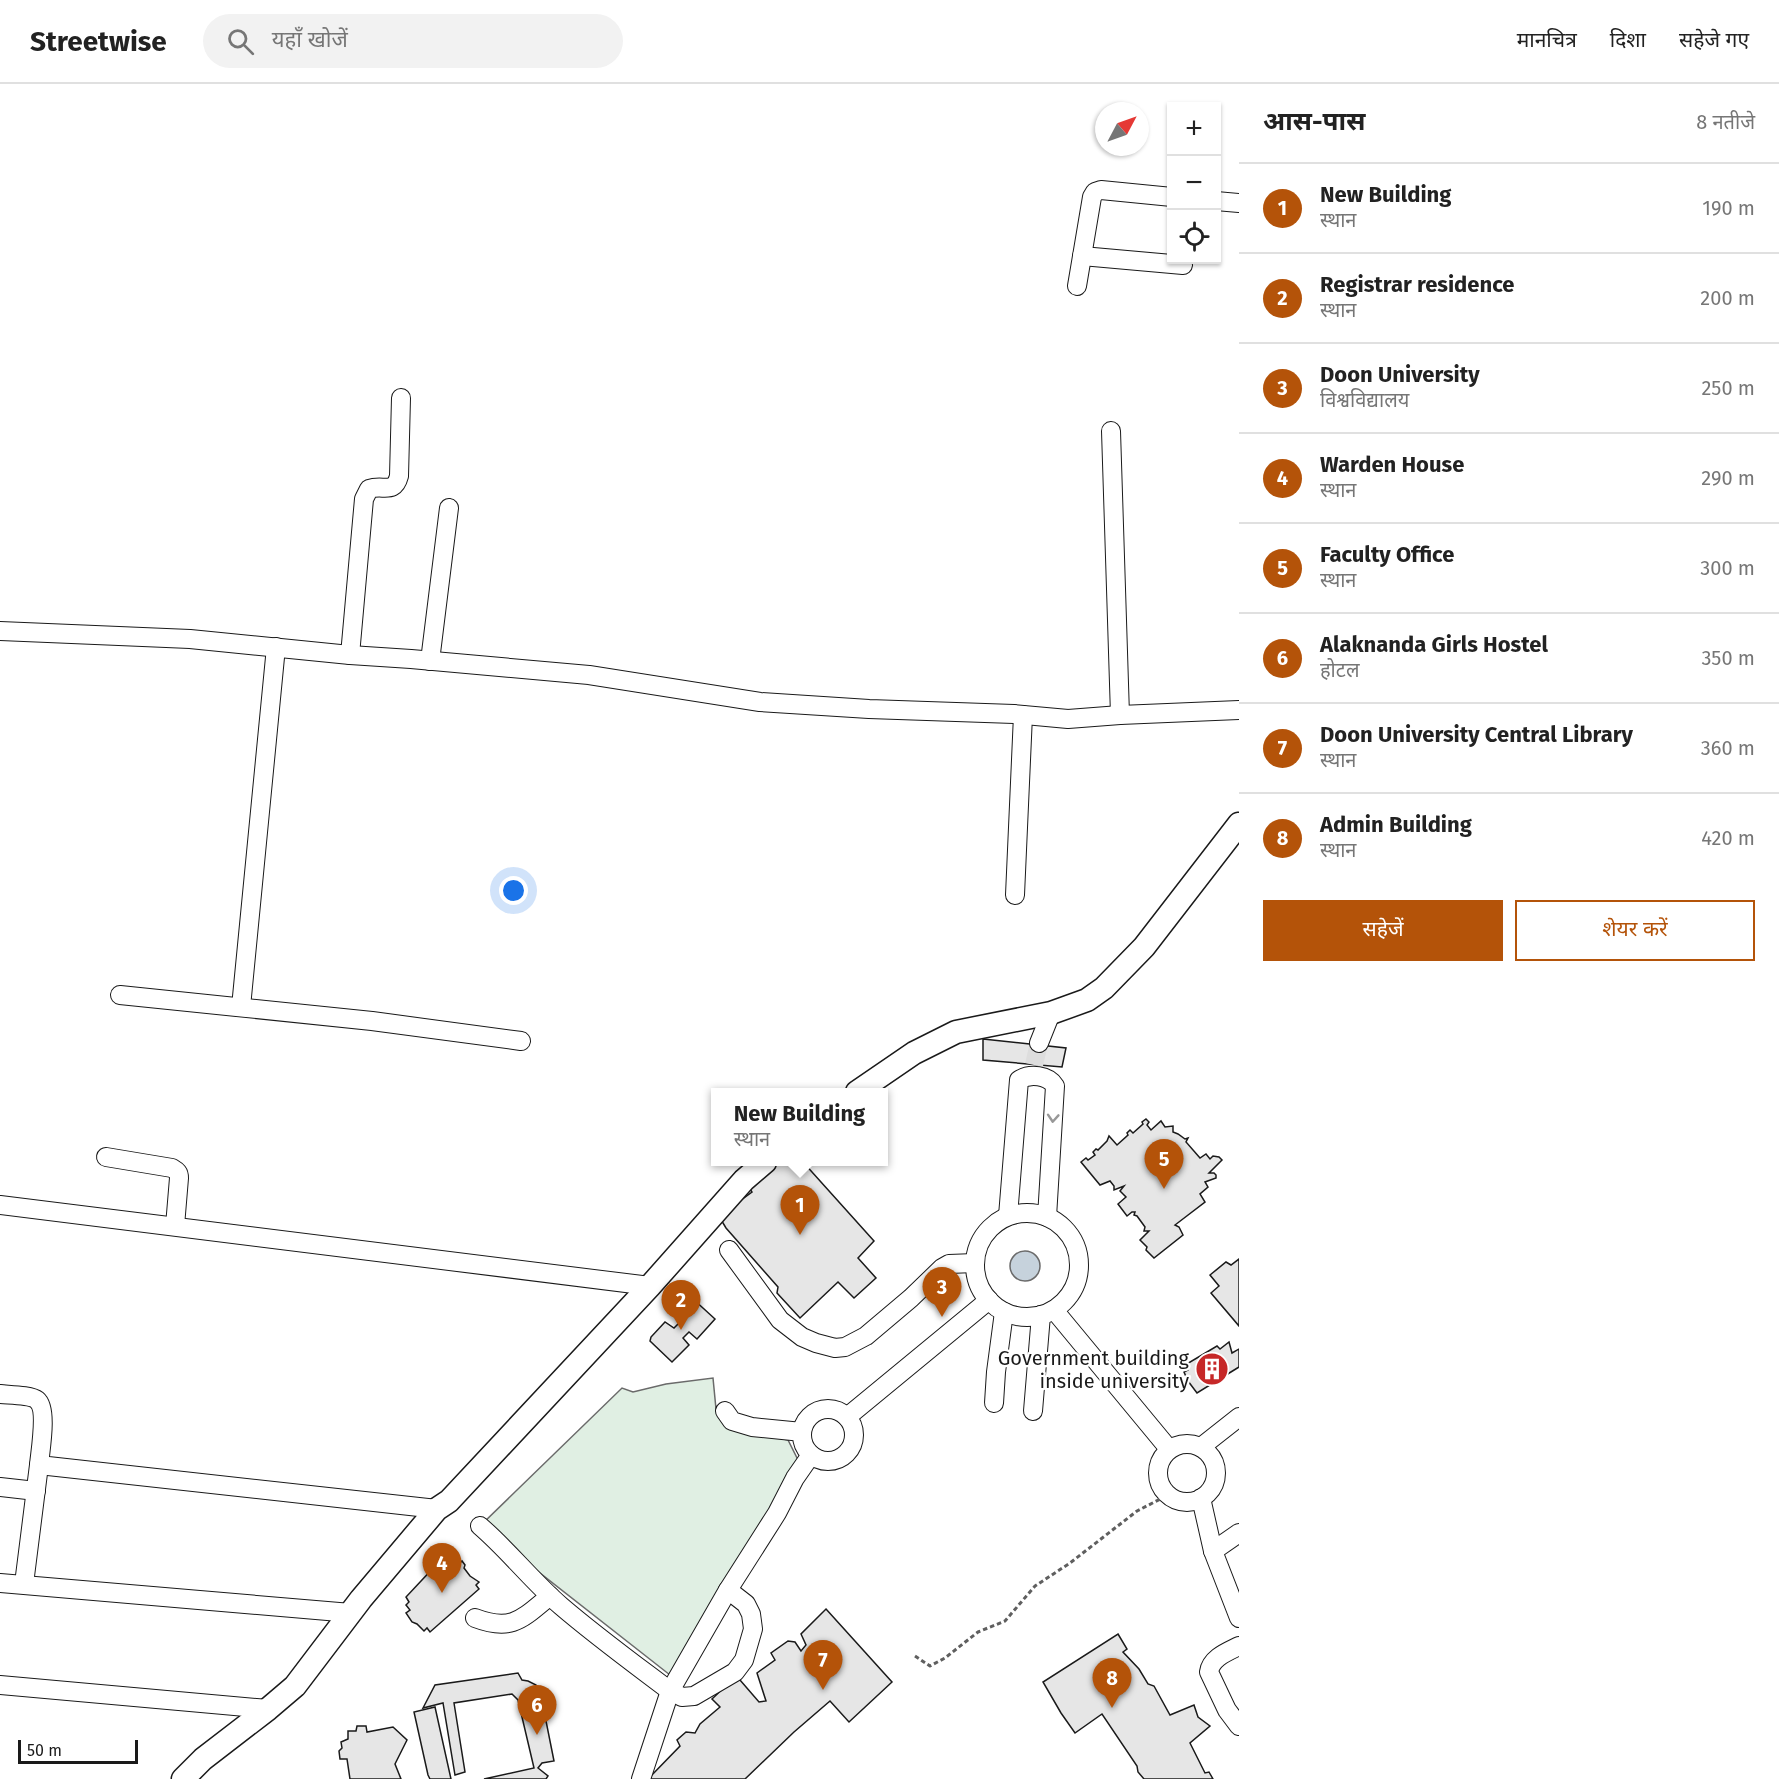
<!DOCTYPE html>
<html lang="hi">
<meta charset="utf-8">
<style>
:root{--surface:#fff;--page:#f2f2f2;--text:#222;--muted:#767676;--line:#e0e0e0;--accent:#b45309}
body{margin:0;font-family:"Fira Sans","Noto Sans Devanagari",sans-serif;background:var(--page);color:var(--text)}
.controls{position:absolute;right:18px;top:18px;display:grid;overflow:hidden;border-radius:0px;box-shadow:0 2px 4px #0004}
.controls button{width:54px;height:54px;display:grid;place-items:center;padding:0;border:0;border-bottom:2px solid var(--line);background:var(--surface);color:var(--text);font:30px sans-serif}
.compass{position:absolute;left:1095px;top:18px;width:54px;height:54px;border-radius:50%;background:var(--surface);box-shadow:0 2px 4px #0004;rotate:49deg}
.scale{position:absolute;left:18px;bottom:15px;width:120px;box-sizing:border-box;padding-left:6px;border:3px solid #1a1a1a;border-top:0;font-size:16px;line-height:21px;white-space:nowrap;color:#1a1a1a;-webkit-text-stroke:4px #fff;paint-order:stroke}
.you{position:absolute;left:514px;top:807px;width:21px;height:21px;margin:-15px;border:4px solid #fff;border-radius:50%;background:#1a73e8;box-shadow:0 0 0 9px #1a73e833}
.badge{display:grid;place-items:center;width:39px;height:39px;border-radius:50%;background:var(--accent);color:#fff;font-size:20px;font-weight:700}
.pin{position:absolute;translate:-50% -50px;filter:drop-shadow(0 2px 3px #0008)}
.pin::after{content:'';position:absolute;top:32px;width:21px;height:18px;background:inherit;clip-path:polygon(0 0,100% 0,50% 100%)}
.popup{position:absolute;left:711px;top:1004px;width:177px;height:78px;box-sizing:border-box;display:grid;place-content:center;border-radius:0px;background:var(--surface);filter:drop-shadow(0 2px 4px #0005);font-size:20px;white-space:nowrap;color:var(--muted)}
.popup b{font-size:22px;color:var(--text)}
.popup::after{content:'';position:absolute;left:50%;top:100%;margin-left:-12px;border:12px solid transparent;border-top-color:var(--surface)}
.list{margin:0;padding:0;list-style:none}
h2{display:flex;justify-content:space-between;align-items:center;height:78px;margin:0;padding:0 24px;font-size:26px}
h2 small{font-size:20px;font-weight:400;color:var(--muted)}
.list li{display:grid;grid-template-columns:39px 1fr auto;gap:18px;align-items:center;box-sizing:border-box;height:90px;padding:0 24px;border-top:2px solid var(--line)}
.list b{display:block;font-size:22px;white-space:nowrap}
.list p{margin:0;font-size:20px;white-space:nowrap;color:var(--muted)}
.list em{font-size:20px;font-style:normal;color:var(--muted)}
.actions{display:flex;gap:12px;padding:18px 24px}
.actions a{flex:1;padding:14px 0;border:2px solid var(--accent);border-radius:0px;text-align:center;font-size:21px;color:var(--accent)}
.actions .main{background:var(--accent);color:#fff}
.icon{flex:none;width:33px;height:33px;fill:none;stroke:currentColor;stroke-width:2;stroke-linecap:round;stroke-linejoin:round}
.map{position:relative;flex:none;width:1239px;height:1695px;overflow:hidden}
header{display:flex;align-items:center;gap:36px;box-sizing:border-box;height:84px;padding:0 30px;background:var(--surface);border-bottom:2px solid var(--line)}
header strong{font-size:28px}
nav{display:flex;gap:33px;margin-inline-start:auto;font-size:21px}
.search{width:420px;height:54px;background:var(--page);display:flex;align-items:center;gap:15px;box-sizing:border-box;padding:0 21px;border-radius:33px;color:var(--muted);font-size:22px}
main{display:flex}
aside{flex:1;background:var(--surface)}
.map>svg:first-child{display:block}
</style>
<header>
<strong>Streetwise</strong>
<div class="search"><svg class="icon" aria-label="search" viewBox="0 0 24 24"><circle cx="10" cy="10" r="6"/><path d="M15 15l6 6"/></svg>यहाँ खोजें</div>
<nav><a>मानचित्र</a><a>दिशा</a><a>सहेजे गए</a></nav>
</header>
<main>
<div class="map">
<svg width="1239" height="1695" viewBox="0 0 1239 1695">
<rect width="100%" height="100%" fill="#fff"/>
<polygon fill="#e0efe3" stroke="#6a6a6a" stroke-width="1.5" points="713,1294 716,1325 738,1346 788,1356 799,1378 670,1591 480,1442 622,1304 633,1308 666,1300"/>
<circle fill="#c6d2dc" stroke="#6a6a6a" stroke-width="1.5" cx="1025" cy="1182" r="15"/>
<g fill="#e6e6e6" stroke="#1a1a1a" stroke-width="1.5">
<polygon points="983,955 1066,964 1062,983 983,976"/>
<polygon points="1146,1035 1149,1038 1147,1041 1151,1046 1161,1037 1165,1043 1173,1042 1173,1048 1178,1050 1185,1055 1188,1054 1186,1058 1200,1074 1206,1070 1210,1075 1213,1072 1219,1073 1222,1076 1209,1089 1214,1089 1216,1091 1216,1094 1205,1098 1208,1103 1200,1110 1205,1118 1175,1141 1179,1143 1183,1151 1154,1174 1146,1166 1147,1163 1140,1156 1149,1147 1144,1147 1145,1143 1137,1132 1134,1131 1135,1128 1132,1128 1127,1132 1118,1120 1126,1113 1120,1107 1124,1102 1114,1106 1114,1102 1110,1097 1100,1101 1081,1078 1086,1074 1088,1076 1095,1071 1093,1068 1096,1065 1098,1066 1107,1057 1109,1052 1117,1061 1128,1051 1127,1049 1130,1046 1133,1049 1143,1040 1142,1038"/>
<polygon points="768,1078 803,1078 874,1157 858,1174 876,1194 854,1214 838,1198 800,1234 777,1209 778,1203 726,1144 720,1134 726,1127 752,1108 746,1098"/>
<polygon points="1239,1175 1239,1242 1211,1209 1219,1202 1210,1191 1226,1178 1231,1181"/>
<polygon points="692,1214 715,1235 697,1255 689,1248 683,1254 689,1261 672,1278 650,1257 651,1253 665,1238 674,1244 679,1239 679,1228"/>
<polygon points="1229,1258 1232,1269 1239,1265 1239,1283 1197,1309 1188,1297 1184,1288 1188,1286 1185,1281 1217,1262 1220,1265"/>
<polygon points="454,1474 459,1480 462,1477 465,1481 464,1484 470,1492 479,1498 476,1501 479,1505 430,1548 427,1544 424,1547 417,1540 412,1538 406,1529 410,1526 406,1521 409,1518 406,1513 437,1480"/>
<polygon points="826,1525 892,1598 849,1638 830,1617 794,1648 745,1695 650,1695 649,1694 680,1662 677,1656 686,1648 695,1649 700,1640 720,1623 712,1615 732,1596 740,1596 759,1618 766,1617 757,1589 775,1576 771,1569 788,1557 795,1558 801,1567 806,1561 801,1550"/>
<polygon points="1118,1550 1127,1565 1123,1568 1139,1585 1148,1600 1154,1602 1170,1631 1194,1621 1198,1633 1210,1642 1190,1659 1205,1689 1209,1688 1213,1695 1144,1695 1138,1688 1137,1682 1102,1630 1075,1649 1061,1629 1043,1598"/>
<polygon points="518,1589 522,1596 528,1597 536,1601 538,1614 545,1613 546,1616 542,1617 554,1677 542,1679 538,1684 548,1692 546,1695 484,1695 534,1684 518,1616 512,1610 454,1619 465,1688 455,1691 443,1619 423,1624 435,1601"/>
<polygon points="435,1623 451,1695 430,1695 428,1691 414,1628"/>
<polygon points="357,1642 366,1642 367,1648 393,1643 407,1656 395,1680 401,1695 350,1695 347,1675 340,1675 339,1667 342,1664 341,1658 348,1655 348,1647 356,1647"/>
</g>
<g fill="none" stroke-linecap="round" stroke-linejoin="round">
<polyline stroke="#ddd" stroke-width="18" stroke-dasharray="18 9" stroke-linecap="butt" points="1034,981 1039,959"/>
<defs>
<g id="minor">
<polyline points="1216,117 1239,119"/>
<polyline points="1082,172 1183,181"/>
<polyline points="1077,202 1092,113 1095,108 1101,106 1172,113"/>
<polyline points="1111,347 1120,631"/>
<polyline points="0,547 190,555 350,571 411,575 589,591 760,618 869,625 1014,630 1068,635 1120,631 1239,626"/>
<path d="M 350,571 L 364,415 L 369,405 C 383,400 394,411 399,392 L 401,314"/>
<polyline points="430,577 449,424"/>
<polyline points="1015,811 1023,631"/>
<polyline points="120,911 372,937 521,957"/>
<polyline points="241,923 276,563"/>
<polyline points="1039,959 1051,929"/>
<path d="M 106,1073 L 172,1084 C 177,1087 179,1088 179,1094 L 175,1142"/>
<polyline points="0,1121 650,1202"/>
<circle cx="1027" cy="1181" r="52"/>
<path d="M 1008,1132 L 1019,996 C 1030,989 1048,991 1055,1002 L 1047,1133"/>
<polyline points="729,1166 780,1236 802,1253 816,1259 835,1264 845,1263 866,1252 911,1214 942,1184 949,1180 975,1179"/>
<polyline points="1054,1226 1169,1365"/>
<path d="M 0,1310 C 9,1311 31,1311 37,1316 C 48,1325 40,1368 39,1381 L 437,1425"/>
<polyline points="994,1319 996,1288 1004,1228"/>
<circle cx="828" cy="1351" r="26"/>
<polyline points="725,1327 732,1337 752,1343 802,1348"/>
<polyline points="1033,1327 1041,1231"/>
<polyline points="847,1333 989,1216"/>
<circle cx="1187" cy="1389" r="29"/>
<polyline points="1201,1363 1239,1333"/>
<polyline points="0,1403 36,1407"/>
<polyline points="1201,1414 1213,1467 1239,1534"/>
<path d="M 480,1442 C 509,1467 532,1497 561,1522 C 596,1552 633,1579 670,1607 L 682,1613 L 694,1612 L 735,1588 L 744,1576 L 753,1545 L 751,1530 L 746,1520 L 728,1506"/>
<polyline points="1213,1467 1239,1449"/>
<polyline points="0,1499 351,1529"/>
<polyline points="24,1500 39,1381"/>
<path d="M 475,1534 C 512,1548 522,1535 550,1512"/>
<path d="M 1239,1562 C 1227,1568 1211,1574 1209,1588 L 1227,1626 L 1239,1642"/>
<polyline points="0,1601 268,1625"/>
<polyline points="641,1695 670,1607 728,1506 777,1429 795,1394 811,1371"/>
</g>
<g id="major">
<polyline points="857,1008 914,969 956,948 1051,929 1087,916 1104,904 1144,863 1239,740"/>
<polyline points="183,1695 203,1675 268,1625 295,1602 361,1515 437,1425 449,1417 650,1202 744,1096 765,1078"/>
</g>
</defs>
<use href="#minor" stroke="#1a1a1a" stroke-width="20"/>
<use href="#major" stroke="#1a1a1a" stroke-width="25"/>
<polyline stroke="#5f5f5f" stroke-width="3" stroke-dasharray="4.5 3" stroke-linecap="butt" points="915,1572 930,1582 945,1574 978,1548 1005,1537 1035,1502 1070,1479 1137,1427 1168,1411"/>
<use href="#minor" stroke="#fff" stroke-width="18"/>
<use href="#major" stroke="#fff" stroke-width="22"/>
</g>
<defs><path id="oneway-chevron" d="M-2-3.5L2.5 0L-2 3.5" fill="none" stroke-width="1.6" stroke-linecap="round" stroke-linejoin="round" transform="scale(1.5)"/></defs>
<use stroke="#989898" href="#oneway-chevron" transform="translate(1053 1034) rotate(94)"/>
<defs>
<symbol id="building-disc" viewBox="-11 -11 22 22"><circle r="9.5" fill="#c62828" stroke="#fff"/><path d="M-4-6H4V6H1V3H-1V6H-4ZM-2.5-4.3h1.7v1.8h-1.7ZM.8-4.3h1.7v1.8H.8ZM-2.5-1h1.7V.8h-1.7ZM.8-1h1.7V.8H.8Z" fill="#fff"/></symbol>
</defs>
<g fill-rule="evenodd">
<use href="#building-disc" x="1193" y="1266" width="38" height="38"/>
</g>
<g text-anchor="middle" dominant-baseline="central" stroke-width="4.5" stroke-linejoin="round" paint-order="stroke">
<g font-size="20" fill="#1a1a1a" stroke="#fff" text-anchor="end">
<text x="1189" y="1274">Government building<tspan x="1189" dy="23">inside university</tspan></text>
</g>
</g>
</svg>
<div class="controls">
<button>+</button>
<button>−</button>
<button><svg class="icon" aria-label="locate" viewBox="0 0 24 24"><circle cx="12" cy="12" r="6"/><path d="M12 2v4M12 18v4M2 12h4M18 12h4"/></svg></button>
</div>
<svg class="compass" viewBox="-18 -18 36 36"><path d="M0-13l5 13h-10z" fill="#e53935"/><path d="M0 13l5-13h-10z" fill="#767676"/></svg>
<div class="scale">50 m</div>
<div class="you"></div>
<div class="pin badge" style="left:800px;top:1151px">1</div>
<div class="popup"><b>New Building</b>स्थान</div>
<div class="pin badge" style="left:681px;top:1246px">2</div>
<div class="pin badge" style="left:942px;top:1233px">3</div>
<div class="pin badge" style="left:442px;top:1509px">4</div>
<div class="pin badge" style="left:1164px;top:1105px">5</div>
<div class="pin badge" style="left:537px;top:1651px">6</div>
<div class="pin badge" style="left:823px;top:1606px">7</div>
<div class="pin badge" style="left:1112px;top:1624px">8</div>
</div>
<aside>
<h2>आस-पास<small>8 नतीजे</small></h2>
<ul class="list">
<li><span class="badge">1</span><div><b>New Building</b><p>स्थान</p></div><em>190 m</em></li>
<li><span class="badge">2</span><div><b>Registrar residence</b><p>स्थान</p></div><em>200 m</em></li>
<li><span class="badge">3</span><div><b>Doon University</b><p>विश्वविद्यालय</p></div><em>250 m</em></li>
<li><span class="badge">4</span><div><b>Warden House</b><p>स्थान</p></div><em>290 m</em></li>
<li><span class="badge">5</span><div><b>Faculty Office</b><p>स्थान</p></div><em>300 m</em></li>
<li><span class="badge">6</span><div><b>Alaknanda Girls Hostel</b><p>होटल</p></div><em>350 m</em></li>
<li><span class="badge">7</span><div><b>Doon University Central Library</b><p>स्थान</p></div><em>360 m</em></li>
<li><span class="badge">8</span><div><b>Admin Building</b><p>स्थान</p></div><em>420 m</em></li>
</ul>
<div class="actions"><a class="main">सहेजें</a><a>शेयर करें</a></div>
</aside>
</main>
